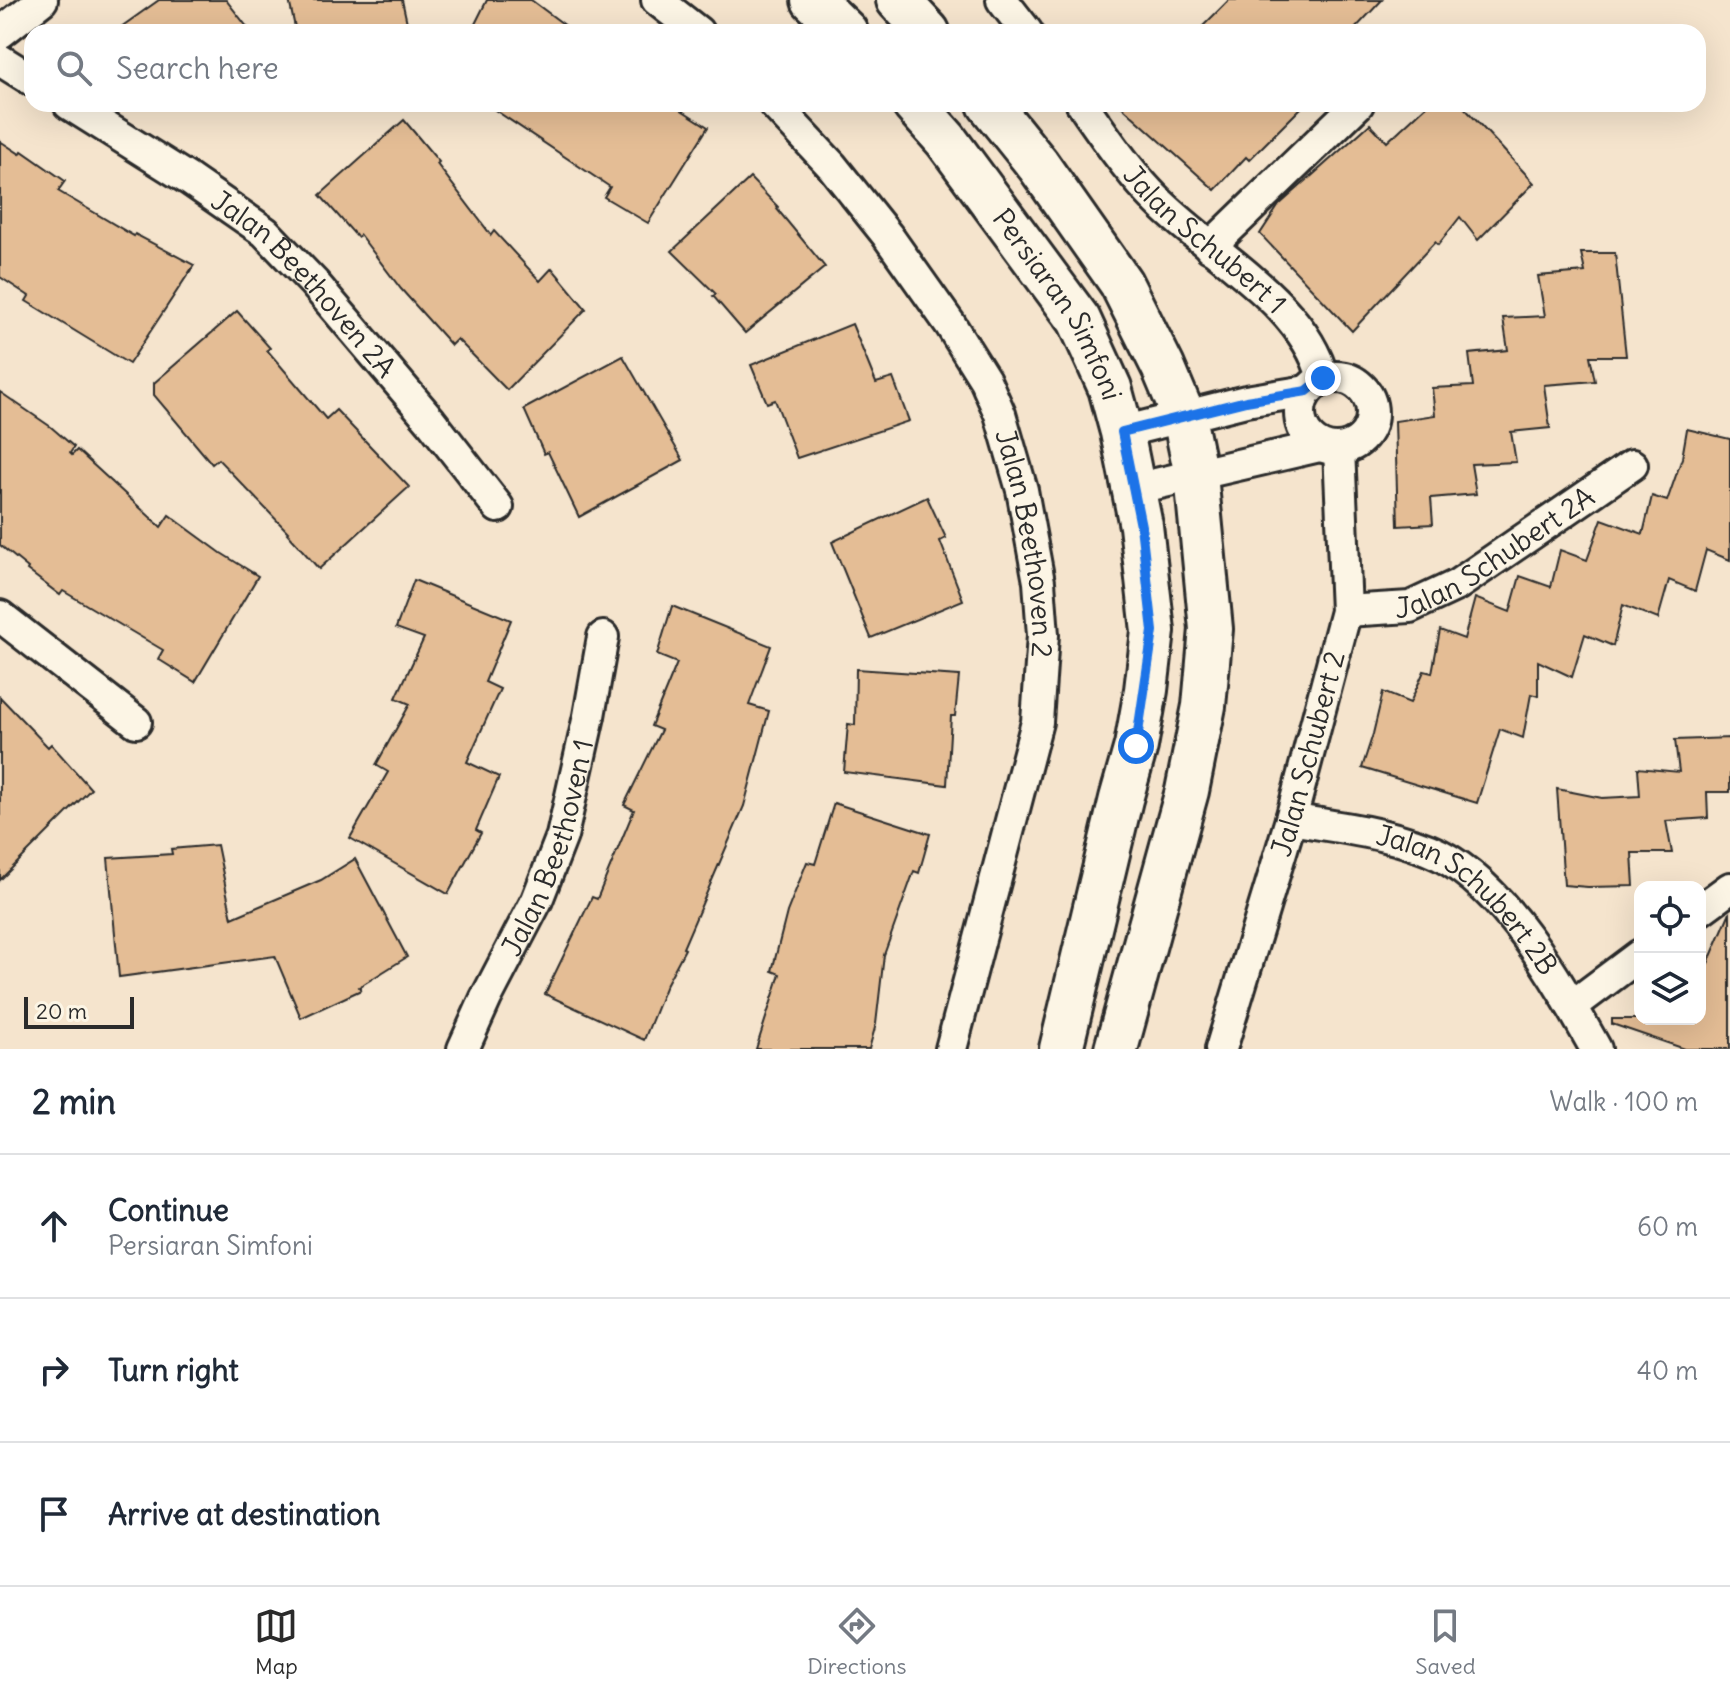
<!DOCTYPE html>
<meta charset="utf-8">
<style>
:root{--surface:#fff;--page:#f2f2f3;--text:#1f2937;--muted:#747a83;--line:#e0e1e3;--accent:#2b2b2b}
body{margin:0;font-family:Delius,sans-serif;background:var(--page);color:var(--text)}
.controls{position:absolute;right:24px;bottom:24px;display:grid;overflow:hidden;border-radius:16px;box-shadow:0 8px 32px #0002}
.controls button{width:72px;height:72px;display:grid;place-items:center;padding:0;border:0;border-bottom:2px solid var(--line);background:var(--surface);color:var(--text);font:40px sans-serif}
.scale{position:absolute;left:24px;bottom:20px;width:110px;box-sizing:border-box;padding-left:8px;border:4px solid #2b2b2b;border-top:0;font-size:22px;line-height:28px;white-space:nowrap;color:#2b2b2b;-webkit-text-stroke:6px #fcf5e5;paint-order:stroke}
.stop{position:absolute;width:24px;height:24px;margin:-18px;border:6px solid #1a73e8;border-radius:50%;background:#fff}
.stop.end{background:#1a73e8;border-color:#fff;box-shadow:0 2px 8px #0008}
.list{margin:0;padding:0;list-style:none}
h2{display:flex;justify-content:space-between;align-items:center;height:104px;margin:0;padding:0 32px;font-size:34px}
h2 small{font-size:26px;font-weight:400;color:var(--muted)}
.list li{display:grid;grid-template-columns:52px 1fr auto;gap:24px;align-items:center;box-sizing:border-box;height:144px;padding:0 32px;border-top:2px solid var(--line)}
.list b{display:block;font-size:30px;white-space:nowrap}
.list p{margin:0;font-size:26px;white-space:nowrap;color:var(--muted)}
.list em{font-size:26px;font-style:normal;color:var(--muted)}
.icon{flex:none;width:44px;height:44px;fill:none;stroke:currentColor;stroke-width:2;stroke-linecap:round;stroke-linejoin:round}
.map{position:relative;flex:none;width:1730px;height:1049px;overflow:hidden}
.search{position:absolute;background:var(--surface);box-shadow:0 8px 32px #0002;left:24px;right:24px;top:24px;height:88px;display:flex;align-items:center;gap:20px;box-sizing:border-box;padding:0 28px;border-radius:24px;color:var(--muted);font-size:30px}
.sheet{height:536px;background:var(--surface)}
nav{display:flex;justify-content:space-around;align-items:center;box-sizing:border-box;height:112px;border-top:2px solid var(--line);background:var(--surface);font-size:22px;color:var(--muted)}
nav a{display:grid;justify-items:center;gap:4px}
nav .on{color:var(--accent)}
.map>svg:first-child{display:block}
</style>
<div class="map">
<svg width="1730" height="1049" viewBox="0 0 1730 1049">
<rect width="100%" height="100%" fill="#f5e4cd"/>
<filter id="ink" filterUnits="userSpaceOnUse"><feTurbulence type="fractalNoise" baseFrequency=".0125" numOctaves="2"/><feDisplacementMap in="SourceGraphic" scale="16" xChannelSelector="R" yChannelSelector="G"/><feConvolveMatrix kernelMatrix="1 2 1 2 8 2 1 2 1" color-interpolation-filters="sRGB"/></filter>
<g filter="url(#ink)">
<g fill="#e4bd95" stroke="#2b2b2b" stroke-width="2">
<polygon points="159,0 226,0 251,32 114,32"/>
<polygon points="289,0 402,0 409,32 296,32"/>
<polygon points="487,0 531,0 574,32 471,32"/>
<polygon points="1229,0 1382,0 1352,32 1197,32"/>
<polygon points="486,104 672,104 708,127 648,223 604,197 610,187"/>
<polygon points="1119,104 1305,104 1249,160 1246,157 1215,190"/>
<polygon points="1428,104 1461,104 1534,183 1478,240 1460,217 1438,245 1435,242 1352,331 1260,234 1279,205 1370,124 1387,142"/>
<polygon points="404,120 439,162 437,164 491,235 494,231 540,281 552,268 586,309 507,390 457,339 451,345 401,289 360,235 357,237 320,195"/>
<polygon points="0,141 20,154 22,151 65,181 58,191 134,236 135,234 194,265 129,364 26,301 29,296 0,277"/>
<polygon points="750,178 778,207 777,209 825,267 745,333 713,296 716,294 672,251"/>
<polygon points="1581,253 1615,253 1626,356 1590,356 1595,381 1544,385 1550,428 1511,432 1516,462 1471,464 1476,494 1431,498 1433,524 1398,526 1395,421 1435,415 1432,388 1473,386 1469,354 1508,350 1503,318 1545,316 1538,276 1585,272"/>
<polygon points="237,311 270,348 267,350 326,419 336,410 409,487 319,569 287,533 288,532 218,459 212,464 154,395 154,383"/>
<polygon points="852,324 876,383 893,378 909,421 797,458 775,400 767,403 751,365"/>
<polygon points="623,356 683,460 579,517 548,452 544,454 524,409"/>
<polygon points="0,392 51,427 74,447 70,453 72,455 77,450 161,527 169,515 221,553 258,576 195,682 158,659 163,650 63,591 60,595 27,570 28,568 0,545"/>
<polygon points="1687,429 1730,439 1730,560 1706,550 1695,591 1669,580 1658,619 1623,605 1613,646 1585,634 1572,677 1538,661 1538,696 1531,694 1523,738 1500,729 1477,803 1362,768 1373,734 1383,692 1410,703 1424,671 1432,673 1440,630 1464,639 1475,598 1510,612 1520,576 1551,587 1560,550 1587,560 1602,519 1643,534 1652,496 1667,501 1682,458"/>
<polygon points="927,497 946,538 940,541 963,600 871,638 832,542"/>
<polygon points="414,580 511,620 485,682 500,689 467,762 499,777 476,830 481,833 448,894 350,838 388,772 376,765 410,704 396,698 424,638 396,628"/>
<polygon points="672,606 771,646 749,705 769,711 744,806 683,948 685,949 666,985 644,1040 545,994 592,897 597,899 634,810 624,805 661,730 651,726 677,663 657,655"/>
<polygon points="856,669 959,676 955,716 951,716 947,785 844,772 848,724 855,725"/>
<polygon points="0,697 48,747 51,744 91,789 0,880"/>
<polygon points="1730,738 1730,792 1707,792 1708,818 1666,821 1672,853 1632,853 1634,886 1588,887 1564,885 1557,789 1602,798 1640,796 1638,768 1679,772 1675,740"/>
<polygon points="834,803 930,834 919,873 914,871 884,955 876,1024 869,1049 756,1049 780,974 772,971 787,912 807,862 815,864"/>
<polygon points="217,845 232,918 321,880 355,859 407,957 359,987 361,990 301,1018 275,956 119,977 108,858 172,854 171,849"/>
<polygon points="1730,912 1730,1049 1685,1049 1612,1024 1612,1019 1700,1019 1700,982"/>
</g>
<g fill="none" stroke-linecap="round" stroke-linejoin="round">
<defs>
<g id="street">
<polyline points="657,0 698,32"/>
<polyline points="1002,0 1027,32"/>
<polyline points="0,33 42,0"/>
<polyline points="0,60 32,80"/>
<path id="s1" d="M 69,104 L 190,180 L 265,232 L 314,283 L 431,421 L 498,507"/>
<path id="s2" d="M 774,104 L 832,166 L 887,235 L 950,324 L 985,380 L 1000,414 L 1022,490 L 1039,582 L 1043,635 L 1037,722 L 951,1049"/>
<path id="s3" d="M 1082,104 C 1103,134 1124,165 1149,192 C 1202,250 1303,299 1323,378"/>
<polyline points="1210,247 1358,104"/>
<circle cx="1336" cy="413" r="36"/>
<polyline points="1122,432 1246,401 1307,391"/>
<polyline points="1134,489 1320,446"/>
<path id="s4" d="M 1346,611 L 1410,607 L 1457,585 L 1632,465"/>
<polyline points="0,616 136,722"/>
<path id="s5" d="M 1291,819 C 1340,828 1395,833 1440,855 C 1508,890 1560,985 1596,1049"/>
<polyline points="1700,910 1730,888"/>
<polyline points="1572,1006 1640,955"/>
<path id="s6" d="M 463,1049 L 486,998 L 537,900 L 562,836 L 589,716 L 603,637"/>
<path id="s7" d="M 1221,1049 L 1291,819 L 1346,611 L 1339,449"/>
</g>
<g id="secondary">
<polyline points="813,0 846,32"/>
<polyline points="898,0 928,32"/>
<path id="s8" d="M 914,104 L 946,140 L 1079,320 L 1110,388 L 1122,432 L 1141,526 L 1153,631 L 1146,690 L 1136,746 L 1121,799 L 1061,1049"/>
<polyline points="989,104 1038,165 1121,283 1163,367 1184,417 1196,475 1211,629 1204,706 1187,791 1116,1049"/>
</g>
</defs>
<use href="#street" stroke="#2b2b2b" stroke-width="36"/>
<use href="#secondary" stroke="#2b2b2b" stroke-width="48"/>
<use href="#street" stroke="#fcf5e5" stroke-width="30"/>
<use href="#secondary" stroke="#fcf5e5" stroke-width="42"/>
</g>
</g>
<g fill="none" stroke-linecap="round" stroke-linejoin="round" filter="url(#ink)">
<polyline stroke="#1a73e8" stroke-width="10" points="1136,746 1153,631 1141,526 1122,432 1246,401 1307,391 1323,378"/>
</g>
<g text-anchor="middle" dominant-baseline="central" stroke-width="7" stroke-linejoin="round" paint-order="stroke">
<g font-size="28" fill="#2b2b2b" stroke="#fcf5e5">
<text stroke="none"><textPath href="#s3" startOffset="184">Jalan Schubert 1</textPath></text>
<text stroke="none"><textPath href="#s1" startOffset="298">Jalan Beethoven 2A</textPath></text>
<text stroke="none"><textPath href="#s8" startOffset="248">Persiaran Simfoni</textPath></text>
<text stroke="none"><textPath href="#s2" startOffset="518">Jalan Beethoven 2</textPath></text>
<text stroke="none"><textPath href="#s4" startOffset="164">Jalan Schubert 2A</textPath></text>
<text stroke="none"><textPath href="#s7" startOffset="308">Jalan Schubert 2</textPath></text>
<text stroke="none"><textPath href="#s6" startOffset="220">Jalan Beethoven 1</textPath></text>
<text stroke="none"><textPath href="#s5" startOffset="202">Jalan Schubert 2B</textPath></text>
</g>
</g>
</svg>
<div class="controls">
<button><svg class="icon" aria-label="locate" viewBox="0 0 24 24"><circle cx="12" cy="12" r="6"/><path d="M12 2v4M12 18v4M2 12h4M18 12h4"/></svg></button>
<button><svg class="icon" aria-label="layers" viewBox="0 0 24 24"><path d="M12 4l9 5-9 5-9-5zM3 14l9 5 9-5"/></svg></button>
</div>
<div class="scale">20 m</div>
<div class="stop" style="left:1136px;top:746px"></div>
<div class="stop end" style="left:1323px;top:378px"></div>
<div class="search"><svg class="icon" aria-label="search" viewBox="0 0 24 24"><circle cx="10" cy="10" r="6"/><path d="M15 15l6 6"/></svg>Search here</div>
</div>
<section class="sheet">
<h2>2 min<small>Walk · 100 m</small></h2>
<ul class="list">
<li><svg class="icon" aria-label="ahead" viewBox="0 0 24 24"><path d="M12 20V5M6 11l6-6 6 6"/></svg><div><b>Continue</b><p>Persiaran Simfoni</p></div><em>60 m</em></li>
<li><svg class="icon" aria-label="right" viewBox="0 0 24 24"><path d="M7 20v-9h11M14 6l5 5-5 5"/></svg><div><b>Turn right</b></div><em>40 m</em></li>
<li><svg class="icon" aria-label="arrive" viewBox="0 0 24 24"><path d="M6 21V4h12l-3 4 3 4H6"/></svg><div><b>Arrive at destination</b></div></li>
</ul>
</section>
<nav>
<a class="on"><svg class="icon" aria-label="map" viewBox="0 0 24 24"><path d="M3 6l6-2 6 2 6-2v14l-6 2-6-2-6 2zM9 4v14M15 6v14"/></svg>Map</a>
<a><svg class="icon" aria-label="directions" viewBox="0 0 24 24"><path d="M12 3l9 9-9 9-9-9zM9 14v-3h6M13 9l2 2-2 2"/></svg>Directions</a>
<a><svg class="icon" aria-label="saved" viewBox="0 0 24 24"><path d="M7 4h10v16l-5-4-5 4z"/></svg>Saved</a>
</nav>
